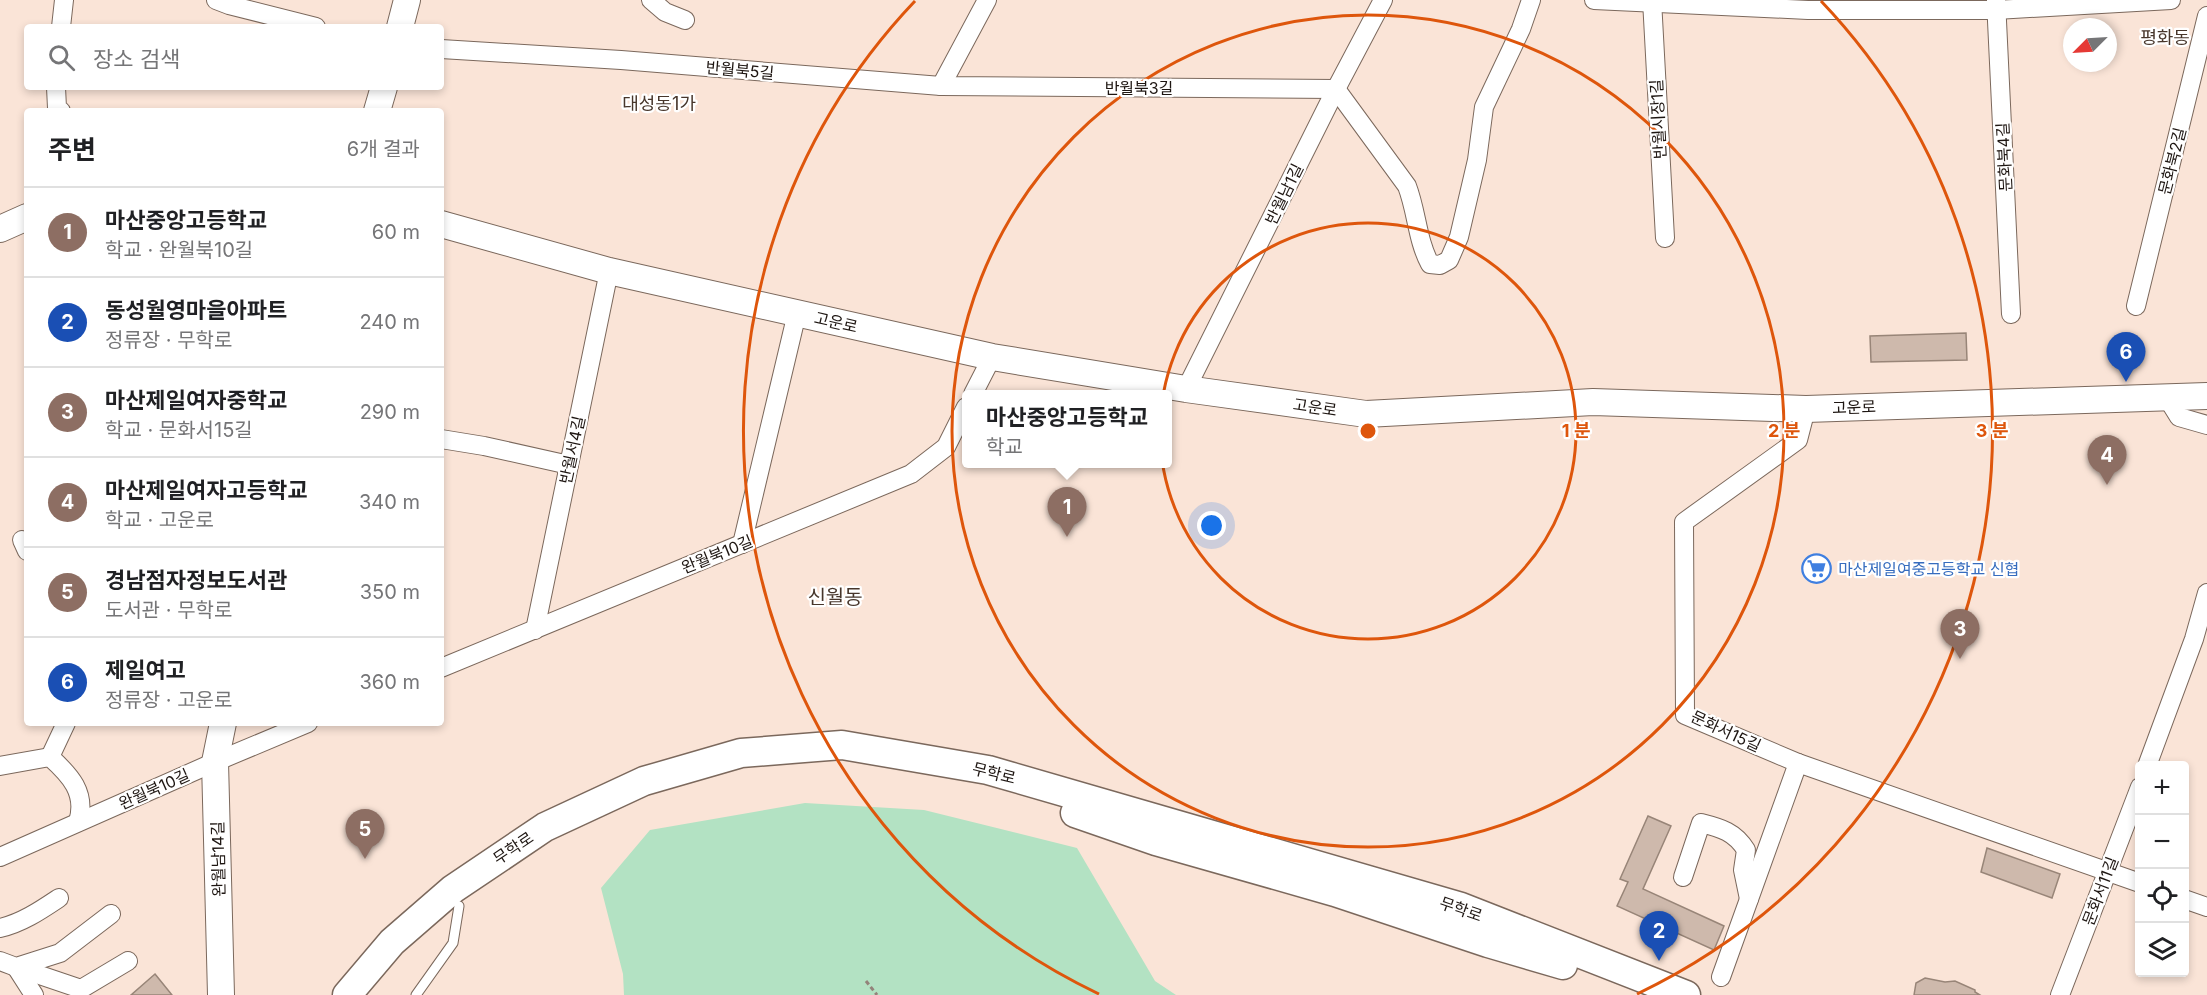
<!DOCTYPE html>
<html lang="ko">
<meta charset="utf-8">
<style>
:root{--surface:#fff;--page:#f6f6f6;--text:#202124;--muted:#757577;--line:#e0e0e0;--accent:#111827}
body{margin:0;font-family:Inter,"Noto Sans KR",sans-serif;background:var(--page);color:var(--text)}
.controls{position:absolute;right:18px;bottom:18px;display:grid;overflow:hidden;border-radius:6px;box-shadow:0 3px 9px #0003}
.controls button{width:54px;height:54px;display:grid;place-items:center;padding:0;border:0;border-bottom:2px solid var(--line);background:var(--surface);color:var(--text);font:30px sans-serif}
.compass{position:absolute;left:2063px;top:18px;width:54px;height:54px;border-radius:50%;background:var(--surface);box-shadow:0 3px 9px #0003;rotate:246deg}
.you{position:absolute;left:1212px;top:526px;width:21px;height:21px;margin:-15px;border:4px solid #fff;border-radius:50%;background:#1a73e8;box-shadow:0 0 0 9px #1a73e833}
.badge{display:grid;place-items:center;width:39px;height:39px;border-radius:50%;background:var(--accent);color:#fff;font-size:20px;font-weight:700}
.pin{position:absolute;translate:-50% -50px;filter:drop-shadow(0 2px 3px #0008)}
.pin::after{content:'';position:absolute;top:32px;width:21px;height:18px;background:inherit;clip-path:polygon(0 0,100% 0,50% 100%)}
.popup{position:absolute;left:962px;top:390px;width:210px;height:78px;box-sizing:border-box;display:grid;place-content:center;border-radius:6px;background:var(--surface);filter:drop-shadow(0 2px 4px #0005);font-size:20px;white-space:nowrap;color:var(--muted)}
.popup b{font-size:22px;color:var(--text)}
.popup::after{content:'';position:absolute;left:50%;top:100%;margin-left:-12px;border:12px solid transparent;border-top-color:var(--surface)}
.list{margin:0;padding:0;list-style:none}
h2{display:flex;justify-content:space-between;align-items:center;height:78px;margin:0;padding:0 24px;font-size:26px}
h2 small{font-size:20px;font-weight:400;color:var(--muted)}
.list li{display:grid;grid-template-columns:39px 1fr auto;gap:18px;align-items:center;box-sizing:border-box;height:90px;padding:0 24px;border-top:2px solid var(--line)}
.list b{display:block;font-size:22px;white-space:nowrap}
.list p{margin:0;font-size:20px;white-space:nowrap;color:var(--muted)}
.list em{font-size:20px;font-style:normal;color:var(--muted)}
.icon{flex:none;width:33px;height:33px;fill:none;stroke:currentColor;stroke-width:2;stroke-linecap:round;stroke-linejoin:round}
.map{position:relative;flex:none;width:2207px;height:995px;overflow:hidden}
.search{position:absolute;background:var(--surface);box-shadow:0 3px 9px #0003;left:24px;top:24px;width:420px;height:66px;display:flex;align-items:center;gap:15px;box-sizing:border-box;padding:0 21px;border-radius:6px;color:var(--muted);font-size:22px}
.panel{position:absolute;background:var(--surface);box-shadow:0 3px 9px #0003;left:24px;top:108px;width:420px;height:618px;border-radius:6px}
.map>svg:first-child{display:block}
</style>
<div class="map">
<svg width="2207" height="995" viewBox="0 0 2207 995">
<rect width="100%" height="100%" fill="#fae4d7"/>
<polygon fill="#b3e2c3" points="805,803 924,810 1077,848 1155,981 1176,995 624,995 623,974 601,888 650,830"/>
<g fill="#ceb9ac" stroke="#988578" stroke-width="1.5">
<polygon points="1966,333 1967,360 1871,362 1870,336"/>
<polygon points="1648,816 1671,826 1643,889 1724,926 1714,950 1617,906 1628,882 1620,879"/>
<polygon points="1987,848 2060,874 2052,898 1981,872"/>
<polygon points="155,974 172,995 131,995"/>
<polygon points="1925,978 1945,982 1955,981 1975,990 1975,992 1980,995 1914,995 1916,983"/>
</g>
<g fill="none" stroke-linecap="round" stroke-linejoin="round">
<defs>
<polyline id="lane" points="416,995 453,943 459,906"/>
<g id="street">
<polyline points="216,0 229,5 316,27"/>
<polyline points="651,0 665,12 685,20"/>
<polyline points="1594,0 1808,10 1996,10 2171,0"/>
<polyline points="1652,0 1665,238"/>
<polyline points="1996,0 2011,314"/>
<polyline points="61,27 64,0"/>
<path d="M 441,49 L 621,60 L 941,86 L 1336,89 L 1407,186 C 1417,212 1417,240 1430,264 L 1440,265 L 1449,260 L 1459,237 L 1477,160 L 1484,107 L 1521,29 L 1531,0"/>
<polyline points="941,86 987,0"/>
<polyline points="56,87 57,108 61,111"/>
<polyline points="2136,306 2207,16"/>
<polyline points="1186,389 1336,89 1383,0"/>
<polyline points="973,394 992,357"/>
<polyline points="2166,396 2179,417 2207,425"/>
<polyline points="1806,409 1798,440 1684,522 1685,715 1798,763 2140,883"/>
<polyline points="441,439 484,446 569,465"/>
<polyline points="22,540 27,551"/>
<polyline points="742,544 797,313"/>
<polyline points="535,630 609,271"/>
<polyline points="441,668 911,474 946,447 966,407"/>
<polyline points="50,757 66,723"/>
<path d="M 0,766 L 50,757 C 70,775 87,793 78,822"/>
<polyline points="2147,766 2194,639 2207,593"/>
<polyline points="0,857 215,762 308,723"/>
<path d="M 1683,877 L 1701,823 C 1721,828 1735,832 1746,850 L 1743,870 L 1749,899"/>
<polyline points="2184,899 2207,907"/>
<path d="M 0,928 C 22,923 41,910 59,898"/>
<polyline points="0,961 16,967 60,953 111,914"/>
<polyline points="16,967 81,989 128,961"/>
<polyline points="16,967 34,995"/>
<polyline points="1721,977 1798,763"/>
<polyline points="2060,995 2140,787"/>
</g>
<g id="secondary">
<polyline points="400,27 407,0"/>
<polyline points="377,111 384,87"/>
<polyline points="441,224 609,271 992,357 1186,389 1366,414 1593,402 1806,409 2207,396"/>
<polyline points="0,229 27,217"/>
<polyline points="221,995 215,762 223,723"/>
</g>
<g id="primary">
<polyline points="1075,813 1156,841 1335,892 1488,943 1563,965"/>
<polyline points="347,995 392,942 453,889 545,827 644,781 741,753 842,745 988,770 1461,907 1686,995"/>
</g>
</defs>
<use href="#lane" stroke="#7b685c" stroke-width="11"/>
<use href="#street" stroke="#7b685c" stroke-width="20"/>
<use href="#secondary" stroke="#7b685c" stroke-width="28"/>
<use href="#primary" stroke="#7b685c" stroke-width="31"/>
<polyline stroke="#93837a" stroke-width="3" stroke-dasharray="4.5 3" stroke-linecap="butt" points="866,981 877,995"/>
<use href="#lane" stroke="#fff" stroke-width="9"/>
<use href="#street" stroke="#fff" stroke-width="18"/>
<use href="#secondary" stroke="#fff" stroke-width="26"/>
<use href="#primary" stroke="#fff" stroke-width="28"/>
</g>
<g fill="none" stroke="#de560c" stroke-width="3">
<circle cx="1368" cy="431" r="208"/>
<circle cx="1368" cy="431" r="416"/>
<path d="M1099 994A624 624 0 0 1 915 1M1821 1A624 624 0 0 1 1637 994"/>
</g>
<defs>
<symbol id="supermarket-ring" viewBox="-11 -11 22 22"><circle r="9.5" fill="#fff" stroke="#3f7fe0" stroke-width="1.5"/><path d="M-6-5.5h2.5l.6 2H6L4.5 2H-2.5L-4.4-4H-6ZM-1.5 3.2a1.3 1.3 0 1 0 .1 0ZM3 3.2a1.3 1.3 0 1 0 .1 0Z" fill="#3f7fe0"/></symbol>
</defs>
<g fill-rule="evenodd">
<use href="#supermarket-ring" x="1800" y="552" width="33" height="33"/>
</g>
<g text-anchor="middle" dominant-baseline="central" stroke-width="4.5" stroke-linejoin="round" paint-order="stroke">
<g font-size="16" fill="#1e1612" stroke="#fff">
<text transform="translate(740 70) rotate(5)">반월북5길</text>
<text x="1139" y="88">반월북3길</text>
<text transform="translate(1658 119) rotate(-93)">반월시장1길</text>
<text transform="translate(2004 157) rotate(-93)">문화북4길</text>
<text transform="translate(2172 161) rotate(-76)">문화북2길</text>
<text transform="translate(1284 194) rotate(-64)">반월남1길</text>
<text transform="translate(836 322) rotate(13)">고운로</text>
<text transform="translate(1315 407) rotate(8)">고운로</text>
<text transform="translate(1854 407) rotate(-2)">고운로</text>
<text transform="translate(572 450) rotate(-78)">반월서4길</text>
<text transform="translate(717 554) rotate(-22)">완월북10길</text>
<text transform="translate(1726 731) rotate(25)">문화서15길</text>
<text transform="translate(994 773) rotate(14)">무학로</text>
<text transform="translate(154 789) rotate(-24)">완월북10길</text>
<text transform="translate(513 848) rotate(-34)">무학로</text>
<text transform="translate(218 859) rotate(-91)">완월남14길</text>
<text transform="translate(2100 891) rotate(-69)">문화서11길</text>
<text transform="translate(1461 909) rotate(19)">무학로</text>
</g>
<g font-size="16" fill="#366cbe" stroke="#fff" text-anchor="start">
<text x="1838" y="569">마산제일여중고등학교 신협</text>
</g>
<g font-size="18" fill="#47362b" stroke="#fff">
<text x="2165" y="37">평화동</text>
<text x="659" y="103">대성동1가</text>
</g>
<g font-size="20" fill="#47362b" stroke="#fff">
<text x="835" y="597">신월동</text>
</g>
</g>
<circle cx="1368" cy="431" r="9" fill="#de560c" stroke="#fff" stroke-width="3"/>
<g font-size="18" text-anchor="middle" font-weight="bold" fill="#de560c" stroke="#fff" stroke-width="4.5" stroke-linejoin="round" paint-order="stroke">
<text x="1576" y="437">1 분</text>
<text x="1784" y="437">2 분</text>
<text x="1992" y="437">3 분</text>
</g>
</svg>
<div class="controls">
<button>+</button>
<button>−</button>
<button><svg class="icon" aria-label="locate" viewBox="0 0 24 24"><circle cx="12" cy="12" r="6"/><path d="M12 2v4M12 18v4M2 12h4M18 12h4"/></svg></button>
<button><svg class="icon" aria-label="layers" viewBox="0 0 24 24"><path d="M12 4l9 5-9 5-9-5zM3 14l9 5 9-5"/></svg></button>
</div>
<svg class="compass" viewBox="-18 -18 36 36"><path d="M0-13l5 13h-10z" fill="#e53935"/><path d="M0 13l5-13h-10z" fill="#757577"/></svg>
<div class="you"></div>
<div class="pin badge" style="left:1067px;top:537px;background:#8d6e63">1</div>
<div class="popup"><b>마산중앙고등학교</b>학교</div>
<div class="pin badge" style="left:1659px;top:961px;background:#1a4fb4">2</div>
<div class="pin badge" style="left:1960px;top:659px;background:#8d6e63">3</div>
<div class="pin badge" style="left:2107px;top:485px;background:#8d6e63">4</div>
<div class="pin badge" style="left:365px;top:859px;background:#8d6e63">5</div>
<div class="pin badge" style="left:2126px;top:382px;background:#1a4fb4">6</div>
<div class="search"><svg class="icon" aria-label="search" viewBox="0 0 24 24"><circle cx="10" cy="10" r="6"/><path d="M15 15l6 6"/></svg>장소 검색</div>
<section class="panel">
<h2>주변<small>6개 결과</small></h2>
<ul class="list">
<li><span class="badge" style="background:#8d6e63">1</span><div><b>마산중앙고등학교</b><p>학교 · 완월북10길</p></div><em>60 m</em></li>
<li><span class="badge" style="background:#1a4fb4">2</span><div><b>동성월영마을아파트</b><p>정류장 · 무학로</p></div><em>240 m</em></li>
<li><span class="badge" style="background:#8d6e63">3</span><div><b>마산제일여자중학교</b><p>학교 · 문화서15길</p></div><em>290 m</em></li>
<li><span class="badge" style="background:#8d6e63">4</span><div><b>마산제일여자고등학교</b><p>학교 · 고운로</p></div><em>340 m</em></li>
<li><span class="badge" style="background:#8d6e63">5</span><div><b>경남점자정보도서관</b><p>도서관 · 무학로</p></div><em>350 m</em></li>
<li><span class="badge" style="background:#1a4fb4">6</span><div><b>제일여고</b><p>정류장 · 고운로</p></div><em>360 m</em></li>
</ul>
</section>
</div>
